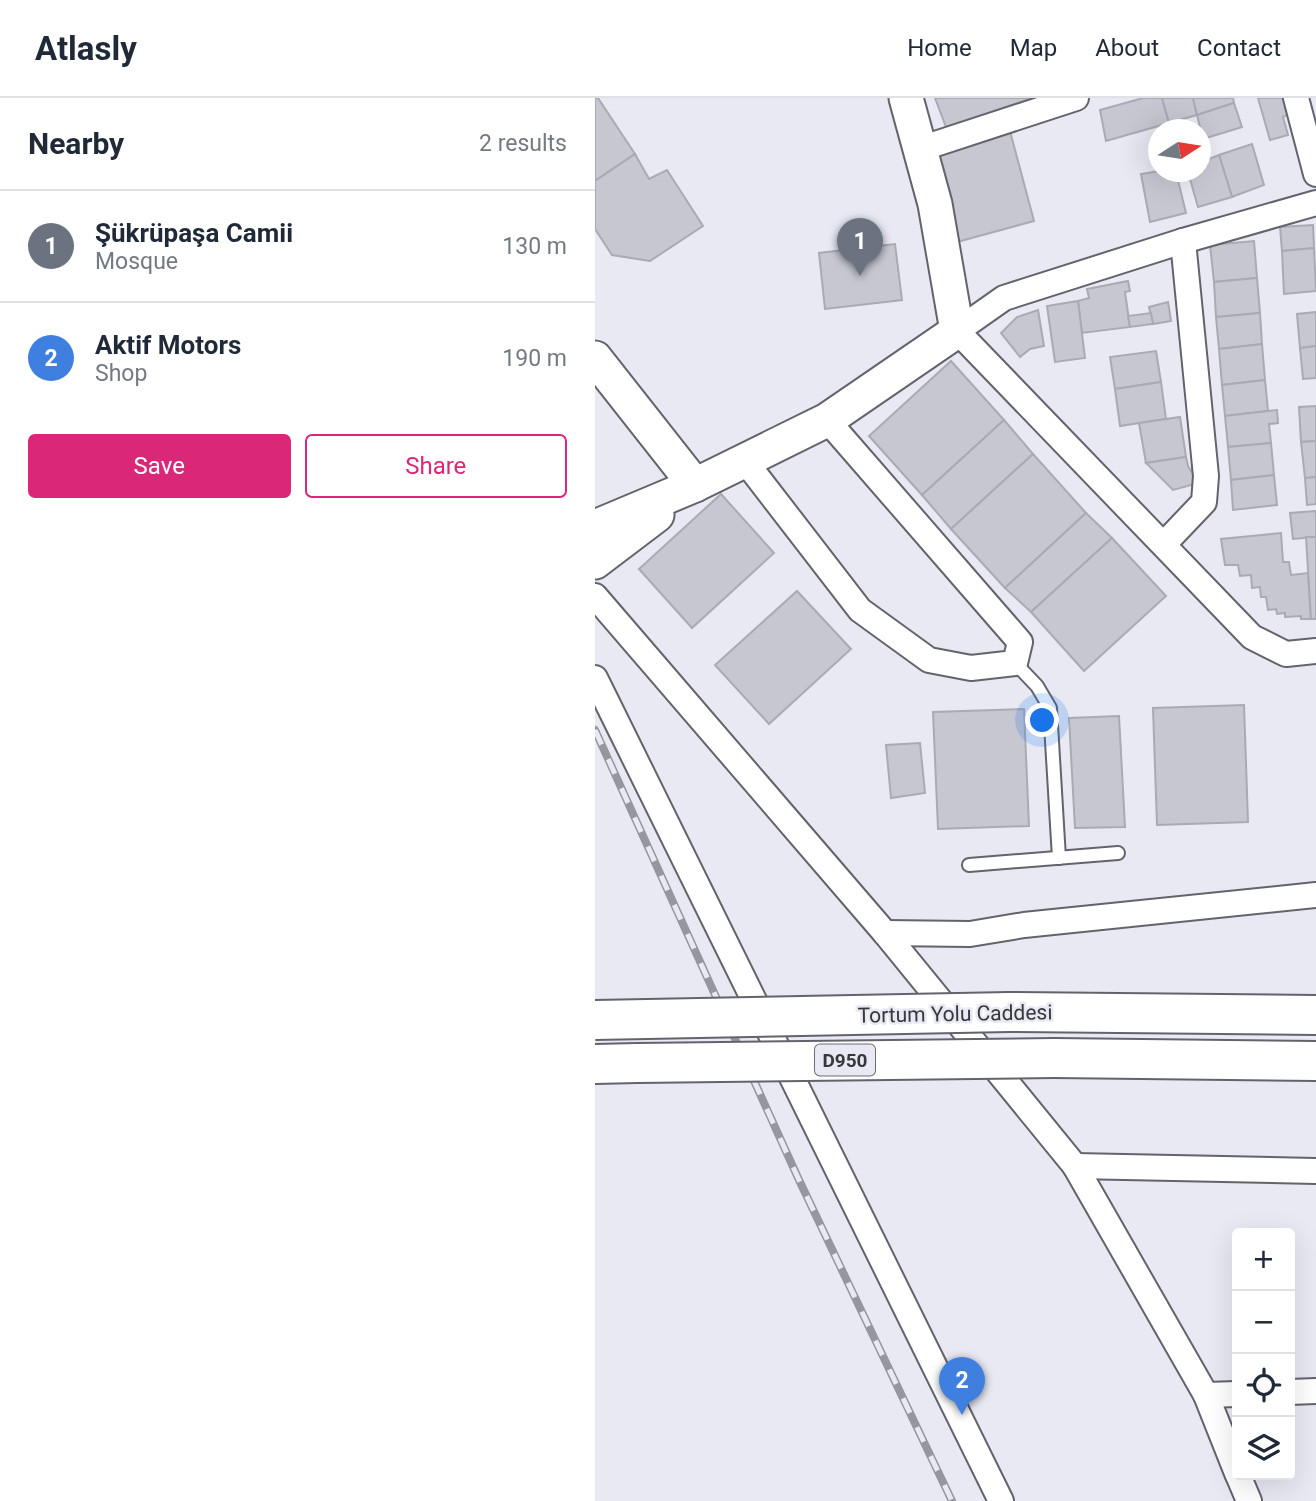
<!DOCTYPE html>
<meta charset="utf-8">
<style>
:root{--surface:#fff;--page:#f2f2f3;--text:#1f2937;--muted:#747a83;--line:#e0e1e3;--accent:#db2777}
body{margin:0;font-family:Roboto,sans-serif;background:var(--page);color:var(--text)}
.controls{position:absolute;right:21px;bottom:21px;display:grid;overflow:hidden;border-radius:7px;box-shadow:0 7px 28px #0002}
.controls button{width:63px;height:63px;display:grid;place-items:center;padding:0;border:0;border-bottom:2px solid var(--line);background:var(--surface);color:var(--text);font:35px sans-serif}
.compass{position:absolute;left:553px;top:21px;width:63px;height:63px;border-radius:50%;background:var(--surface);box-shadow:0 7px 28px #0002;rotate:78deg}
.you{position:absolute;left:448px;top:623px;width:24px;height:24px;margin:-18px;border:5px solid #fff;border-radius:50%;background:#1a73e8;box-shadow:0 0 0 10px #1a73e833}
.badge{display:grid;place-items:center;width:46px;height:46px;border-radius:50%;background:var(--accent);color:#fff;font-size:23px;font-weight:700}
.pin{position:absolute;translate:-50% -58px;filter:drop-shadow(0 2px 4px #0008)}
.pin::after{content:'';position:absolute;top:37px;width:24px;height:21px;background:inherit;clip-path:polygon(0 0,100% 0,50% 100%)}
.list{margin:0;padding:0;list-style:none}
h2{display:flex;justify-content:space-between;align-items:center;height:91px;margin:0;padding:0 28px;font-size:30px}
h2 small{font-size:23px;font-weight:400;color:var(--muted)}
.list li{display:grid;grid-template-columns:46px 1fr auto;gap:21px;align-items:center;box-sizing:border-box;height:112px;padding:0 28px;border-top:2px solid var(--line)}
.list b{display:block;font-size:26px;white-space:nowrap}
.list p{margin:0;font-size:23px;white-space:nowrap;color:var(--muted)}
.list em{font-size:23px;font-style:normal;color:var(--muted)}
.actions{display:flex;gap:14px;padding:21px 28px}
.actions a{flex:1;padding:16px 0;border:2px solid var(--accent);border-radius:7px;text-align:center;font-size:24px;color:var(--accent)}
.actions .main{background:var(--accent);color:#fff}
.icon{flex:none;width:38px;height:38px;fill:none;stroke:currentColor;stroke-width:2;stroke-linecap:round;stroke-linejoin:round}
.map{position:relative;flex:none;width:721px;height:1403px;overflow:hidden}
header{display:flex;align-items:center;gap:42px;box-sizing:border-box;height:98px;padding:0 35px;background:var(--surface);border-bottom:2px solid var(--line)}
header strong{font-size:33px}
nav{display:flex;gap:38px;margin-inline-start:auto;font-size:24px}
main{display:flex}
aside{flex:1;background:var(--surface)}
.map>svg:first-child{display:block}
</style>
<header>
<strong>Atlasly</strong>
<nav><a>Home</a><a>Map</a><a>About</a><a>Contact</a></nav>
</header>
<main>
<aside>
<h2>Nearby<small>2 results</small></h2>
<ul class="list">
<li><span class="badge" style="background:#6b7280">1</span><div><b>Şükrüpaşa Camii</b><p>Mosque</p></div><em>130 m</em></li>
<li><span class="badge" style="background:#3f7fe0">2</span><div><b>Aktif Motors</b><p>Shop</p></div><em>190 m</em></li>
</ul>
<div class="actions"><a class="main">Save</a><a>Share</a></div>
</aside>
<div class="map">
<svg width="721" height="1403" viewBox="0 0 721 1403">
<rect width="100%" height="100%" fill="#e9e9f4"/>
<g fill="#c7c7d1" stroke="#a9aab3" stroke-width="2">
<polygon points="0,0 3,0 40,56 0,83"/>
<polygon points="340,0 437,0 351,29"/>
<polygon points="548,0 567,0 574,25 511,43 505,12"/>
<polygon points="567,0 598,0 602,17 574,25"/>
<polygon points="598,0 638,0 639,5 602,17"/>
<polygon points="663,0 690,0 694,16 688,19 693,37 675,42"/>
<polygon points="639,5 647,29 608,41 602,17"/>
<polygon points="415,33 439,123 362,144 341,57"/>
<polygon points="657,46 669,87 637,99 624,57"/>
<polygon points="40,56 54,81 72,72 108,128 55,163 17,157 0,131 0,83"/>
<polygon points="624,57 637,99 603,109 593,74 606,74 606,64"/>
<polygon points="564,73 581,74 591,115 555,124 546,76"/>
<polygon points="718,127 719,150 687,153 685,129"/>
<polygon points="659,143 662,180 619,184 615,147"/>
<polygon points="300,146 307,202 230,211 224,155"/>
<polygon points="719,150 721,193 689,196 687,153"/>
<polygon points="662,180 665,215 621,219 619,184"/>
<polygon points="533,183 535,193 530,194 535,229 487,235 483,203 494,200 492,191"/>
<polygon points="483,203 490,260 460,264 452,208"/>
<polygon points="573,204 576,223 558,226 554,209"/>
<polygon points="443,212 449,248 435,251 425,259 406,235 422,219"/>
<polygon points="721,214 721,248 705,250 702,216"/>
<polygon points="556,215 558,226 535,229 533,218"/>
<polygon points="665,215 667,246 624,251 621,219"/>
<polygon points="667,246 670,282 627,287 624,251"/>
<polygon points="721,248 721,280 708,281 705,250"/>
<polygon points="561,253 566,284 520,291 515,259"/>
<polygon points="356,263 409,322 327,397 274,338"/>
<polygon points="670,282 673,313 630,318 627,287"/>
<polygon points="566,284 571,321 525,328 520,291"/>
<polygon points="721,308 721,343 706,344 704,309"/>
<polygon points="682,312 683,325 674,326 676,345 633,349 630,318"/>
<polygon points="585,319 591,359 551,365 544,325"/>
<polygon points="409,322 438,356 356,431 327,397"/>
<polygon points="721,343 721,379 710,380 706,344"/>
<polygon points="676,345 679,377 636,382 633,349"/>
<polygon points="438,356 491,415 410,490 356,431"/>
<polygon points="591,359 593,368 604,385 578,392 551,365"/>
<polygon points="679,377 682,407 638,412 636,382"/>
<polygon points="721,379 721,406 712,407 710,380"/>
<polygon points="126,396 179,455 97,530 44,471"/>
<polygon points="721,413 721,439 698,441 695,415"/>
<polygon points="491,415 517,440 436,514 410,490"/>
<polygon points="686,435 688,464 694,464 696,477 713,475 716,521 706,521 706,518 690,519 690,515 682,516 681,511 673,512 671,499 666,499 665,489 657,490 656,477 645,478 643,467 630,467 626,441"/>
<polygon points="711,439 721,439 721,521 716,521"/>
<polygon points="517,440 571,498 489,573 436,514"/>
<polygon points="202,493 256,551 174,626 120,567"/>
<polygon points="649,607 653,724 562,727 558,610"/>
<polygon points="429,611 434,728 343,731 338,614"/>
<polygon points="524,618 530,729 480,730 474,620"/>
<polygon points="325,645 330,695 296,700 291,647"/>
</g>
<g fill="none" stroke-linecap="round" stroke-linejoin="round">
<defs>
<g id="lane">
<polyline points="420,565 442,588 455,610 464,760"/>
<polyline points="374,767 523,755"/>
</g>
<g id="street">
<polyline points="701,0 721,76"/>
<polyline points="325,51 481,0"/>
<polyline points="721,105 588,143 409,200 362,233 657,539 691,556 721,553"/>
<polyline points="150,363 265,512 334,562 376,570 420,565 425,544 232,322"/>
<polyline points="569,446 609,404 611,378 588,143"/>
<polyline points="0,498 290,835 480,1068 611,1297 642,1375"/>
<polyline points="0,580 406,1403"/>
<polyline points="290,835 375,836 429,827 721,797"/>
<polyline points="480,1068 721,1073"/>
<polyline points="695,1294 721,1293"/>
<polyline points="611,1297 642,1296"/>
<polyline points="643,1377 654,1403"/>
</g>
<g id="secondary">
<polyline points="0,260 100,387"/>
<polyline points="0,429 100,387 232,322 362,233 340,106 311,0"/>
<polyline points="0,464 62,417"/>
</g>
<g id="highway">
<polyline points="414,914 721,917"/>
<polyline points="459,960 721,963"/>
<polyline points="0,966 42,965"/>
</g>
</defs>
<use href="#lane" stroke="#63636c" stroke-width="16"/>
<use href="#street" stroke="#63636c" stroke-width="28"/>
<use href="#secondary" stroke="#63636c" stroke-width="37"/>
<use href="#highway" stroke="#63636c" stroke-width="42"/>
<use href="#lane" stroke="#fff" stroke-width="12"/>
<use href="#street" stroke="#fff" stroke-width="24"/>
<use href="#secondary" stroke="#fff" stroke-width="33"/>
<use href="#highway" stroke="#fff" stroke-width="38"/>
<defs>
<polyline id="rail" points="0,632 204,1082 357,1403"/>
</defs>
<use href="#rail" stroke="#96969e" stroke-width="8"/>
<use href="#rail" stroke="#e9e9f4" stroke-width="5" stroke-dasharray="16" stroke-linecap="butt"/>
<defs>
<g id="highway-bridge">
<polyline points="0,922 414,914"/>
<polyline points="42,965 459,960"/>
</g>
</defs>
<use href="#highway-bridge" stroke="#63636c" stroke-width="42" stroke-linecap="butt"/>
<use href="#highway-bridge" stroke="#fff" stroke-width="38"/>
</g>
<g text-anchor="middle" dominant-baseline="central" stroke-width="5" stroke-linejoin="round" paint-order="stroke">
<rect fill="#e9e9f4" stroke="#6c6d73" stroke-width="2" x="220" y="946.5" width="60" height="31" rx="5"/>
<g font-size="19" font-weight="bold" fill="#37383c">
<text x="250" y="962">D950</text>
</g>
<g font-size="21" fill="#37383c" stroke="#e9e9f4">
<text transform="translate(360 916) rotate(-1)">Tortum Yolu Caddesi</text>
</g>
</g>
</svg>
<div class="controls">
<button>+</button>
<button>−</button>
<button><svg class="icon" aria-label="locate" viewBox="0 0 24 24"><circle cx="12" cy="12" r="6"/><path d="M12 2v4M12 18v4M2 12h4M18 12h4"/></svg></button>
<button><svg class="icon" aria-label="layers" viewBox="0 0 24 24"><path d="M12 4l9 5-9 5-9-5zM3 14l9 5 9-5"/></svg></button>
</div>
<svg class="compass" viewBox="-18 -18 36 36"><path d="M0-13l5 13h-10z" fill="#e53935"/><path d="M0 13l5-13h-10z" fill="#747a83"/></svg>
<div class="you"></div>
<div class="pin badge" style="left:265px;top:178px;background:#6b7280">1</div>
<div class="pin badge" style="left:367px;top:1317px;background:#3f7fe0">2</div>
</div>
</main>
